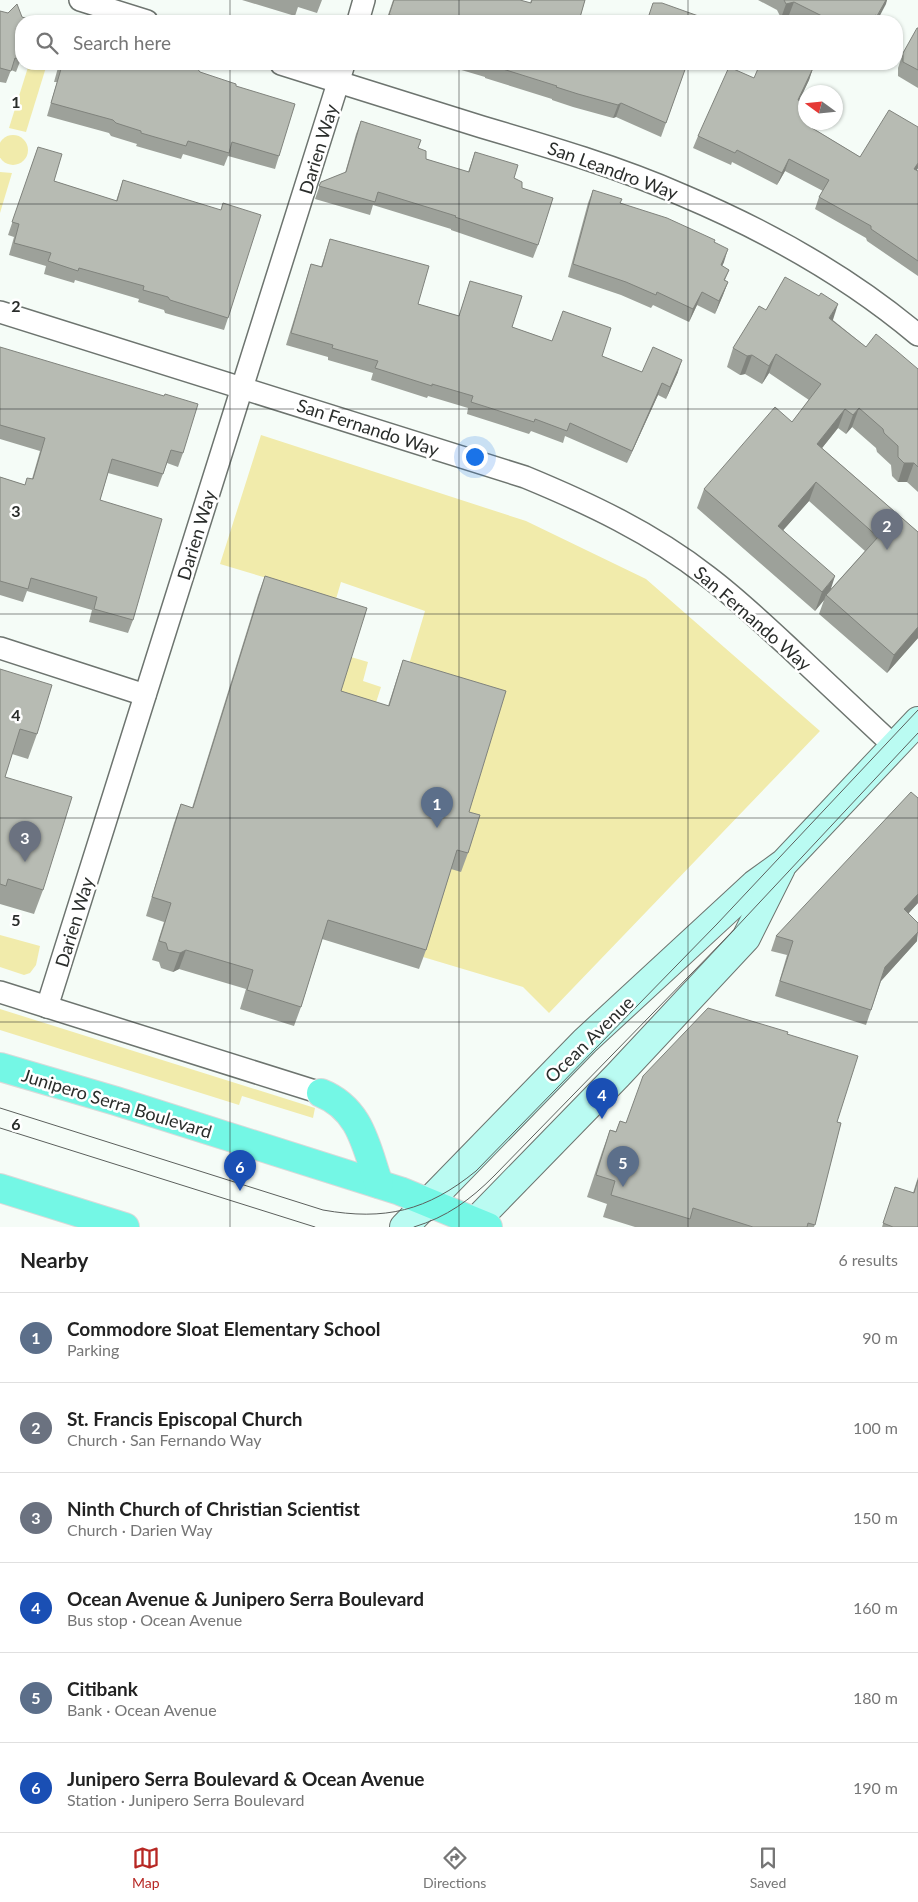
<!DOCTYPE html>
<meta charset="utf-8">
<style>
:root{--surface:#fff;--page:#f6f6f6;--text:#222;--muted:#767676;--line:#e0e0e0;--accent:#b72824}
body{margin:0;font-family:Lato,sans-serif;background:var(--page);color:var(--text)}
.compass{position:absolute;left:798px;top:85px;width:45px;height:45px;border-radius:50%;background:var(--surface);box-shadow:0 1px 4px #0004;rotate:285deg}
.you{position:absolute;left:474px;top:456px;width:18px;height:18px;margin:-12px;border:4px solid #fff;border-radius:50%;background:#1a73e8;box-shadow:0 0 0 8px #1a73e833}
.badge{display:grid;place-items:center;width:32px;height:32px;border-radius:50%;background:var(--accent);color:#fff;font-size:16px;font-weight:700}
.pin{position:absolute;translate:-50% -41px;filter:drop-shadow(0 1px 2px #0008)}
.pin::after{content:'';position:absolute;top:26px;width:18px;height:15px;background:inherit;clip-path:polygon(0 0,100% 0,50% 100%)}
.list{margin:0;padding:0;list-style:none}
h2{display:flex;justify-content:space-between;align-items:center;height:65px;margin:0;padding:0 20px;font-size:21px}
h2 small{font-size:16px;font-weight:400;color:var(--muted)}
.list li{display:grid;grid-template-columns:32px 1fr auto;gap:15px;align-items:center;box-sizing:border-box;height:90px;padding:0 20px;border-top:1px solid var(--line)}
.list b{display:block;font-size:19px;white-space:nowrap}
.list p{margin:0;font-size:16px;white-space:nowrap;color:var(--muted)}
.list em{font-size:16px;font-style:normal;color:var(--muted)}
.icon{flex:none;width:28px;height:28px;fill:none;stroke:currentColor;stroke-width:2;stroke-linecap:round;stroke-linejoin:round}
.map{position:relative;flex:none;width:918px;height:1227px;overflow:hidden}
.search{position:absolute;background:var(--surface);box-shadow:0 1px 4px #0004;left:15px;right:15px;top:15px;height:55px;display:flex;align-items:center;gap:12px;box-sizing:border-box;padding:0 18px;border-radius:20px;color:var(--muted);font-size:19px}
.sheet{height:605px;background:var(--surface)}
nav{display:flex;justify-content:space-around;align-items:center;box-sizing:border-box;height:70px;border-top:1px solid var(--line);background:var(--surface);font-size:14px;color:var(--muted)}
nav a{display:grid;justify-items:center;gap:2px}
nav .on{color:var(--accent)}
.map>svg:first-child{display:block}
</style>
<div class="map">
<svg width="918" height="1227" viewBox="0 0 918 1227">
<rect width="100%" height="100%" fill="#f5fcf7"/>
<g fill="#f1ebab">
<polygon points="29,64 47,64 26,132 9,128"/>
<circle cx="13" cy="150" r="15"/>
<polygon points="0,172 12,173 0,213"/>
<polygon points="261,435 526,521 646,579 820,731 549,1013 523,987 423,957 404,681 425,611 341,582 336,599 220,564"/>
<polygon points="351,657 368,662 363,681 381,687 372,715 339,694"/>
<polygon points="0,935 40,946 36,965 30,973 24,975 0,967"/>
<polygon points="0,1009 315,1108 313,1118 242,1096 239,1105 0,1030"/>
</g>
<g fill="none" stroke-linecap="round" stroke-linejoin="round">
<defs>
<g id="minor">
<polyline points="80,0 147,21"/>
<polyline points="358,21 364,0"/>
<path d="M 281,64 C 348,85 415,106 482,127 C 550,147 618,167 682,195 C 765,230 849,277 918,335"/>
<path d="M 0,312 L 525,477 C 588,503 652,533 707,576 C 739,600 768,628 798,656 C 830,686 862,716 894,746"/>
<polyline points="0,648 145,695"/>
<polyline points="0,992 321,1093"/>
<polyline points="47,1007 344,64"/>
</g>
<g id="secondary">
<polyline points="404,1227 585,1041 755,884 784,863 918,721"/>
<polyline points="470,1227 618,1075 746,938 781,868"/>
</g>
<g id="primary">
<polyline points="0,1067 116,1101 400,1191 488,1227"/>
<path d="M 321,1093 C 361,1109 366,1147 379,1184"/>
<polyline points="0,1188 125,1227"/>
</g>
</defs>
<use href="#minor" stroke="#6d746f" stroke-width="24"/>
<use href="#secondary" stroke="#6d746f" stroke-width="30"/>
<use href="#primary" stroke="#d9d9d9" stroke-width="30"/>
<use href="#minor" stroke="#fff" stroke-width="21"/>
<use href="#secondary" stroke="#bafbf2" stroke-width="28"/>
<use href="#primary" stroke="#74f7e5" stroke-width="28"/>
<g stroke="#5c605d" stroke-width="1">
<path d="M 0,1108 L 323,1210 C 385,1221 427,1211 476,1171 L 717,924 L 918,710"/>
<polyline points="0,1128 315,1227"/>
<path d="M 414,1227 C 447,1217 470,1200 494,1176 L 731,933 L 918,733"/>
</g>
</g>
<g fill="#9da19a" fill-rule="evenodd">
<polygon points="242,0 322,0 317,13 298,7 295,16"/>
<polygon points="393,0 520,0 530,3 531,0 585,0 579,21 386,21"/>
<polygon points="758,0 887,0 877,21 801,21 789,15 781,18 777,10"/>
<polygon points="0,11 21,21 21,59 16,72 11,70 6,83 0,82"/>
<polygon points="918,28 918,88 898,76 898,68 903,53"/>
<polygon points="59,64 169,64 200,72 236,86 279,156 275,169 228,156 224,166 183,154 181,159 136,146 137,144 111,136 109,133 47,116 57,82 54,82"/>
<polygon points="441,64 687,64 661,137 616,117 613,118 573,107 552,100 552,99 485,78 485,77"/>
<polygon points="813,68 809,80 799,100 814,129 860,157 918,127 918,168 917,170 918,171 918,276 867,241 866,238 815,209 819,197 823,191 785,171 777,185 732,162 731,165 693,148 698,136 754,78"/>
<polygon points="361,121 418,148 426,159 468,172 475,152 514,178 522,188 538,245 533,258 451,230 451,229 373,205 370,215 315,199 321,182 345,173 356,134"/>
<polygon points="38,147 54,181 116,201 123,180 228,318 224,330 165,313 164,310 138,302 139,299 75,280 74,283 44,274 46,266 9,255 14,237 8,235"/>
<polygon points="593,190 620,203 714,242 724,262 722,266 729,270 725,280 728,282 723,295 715,314 697,305 689,322 653,305 651,308 621,295 568,277 588,203"/>
<polygon points="330,239 418,304 459,316 470,281 512,327 552,341 602,356 642,372 678,372 666,399 658,395 627,463 565,436 563,443 531,431 529,434 467,414 468,408 428,396 427,398 371,380 373,373 328,360 328,357 286,345 311,264 321,267"/>
<path d="M 766,310 L 833,320 L 866,347 L 918,369 L 918,492 L 907,482 L 898,482 L 892,476 L 891,465 L 877,452 L 876,448 L 852,427 L 846,434 L 838,428 L 822,448 L 918,532 L 918,638 L 887,673 L 819,614 L 824,600 L 815,611 L 697,508 L 704,489 L 792,422 L 809,400 L 769,373 L 762,384 L 745,374 L 740,375 L 727,367 L 733,348 ZM 809,501 L 865,551 L 830,590 L 783,530 Z"/>
<polygon points="0,347 183,453 178,467 167,463 158,487 108,473 100,500 133,620 128,633 89,622 92,610 27,591 23,602 0,595 0,477 25,485 32,479 40,451 0,439"/>
<polygon points="265,576 341,691 388,706 397,678 403,660 469,812 468,853 461,872 451,869 426,950 419,969 322,939 301,1007 294,1026 240,1009 246,989 179,969 173,972 161,968 159,962 152,960 164,922 146,916 174,823 181,804 192,808 258,595"/>
<polygon points="0,669 37,734 28,759 12,754 5,777 43,890 34,914 0,904"/>
<polygon points="918,798 918,903 908,913 917,941 881,981 866,1025 775,996 787,955 771,951 776,936"/>
<polygon points="787,1034 837,1122 841,1123 814,1227 635,1227 603,1217 607,1204 587,1197 602,1152 610,1130 616,1131 620,1121 626,1123"/>
<polygon points="918,1177 918,1227 882,1227 895,1187 913,1193"/>
</g>
<g fill="#80837d">
<polygon points="886,0 887,0 886,4 877,21 875,21"/>
<polygon points="794,2 789,15 781,18 786,4"/>
<polygon points="813,68 809,80 794,112 798,100"/>
<polygon points="621,103 616,117 613,118 618,105"/>
<polygon points="789,159 785,171 777,185 782,173"/>
<polygon points="918,163 918,168 910,181 914,169"/>
<polygon points="728,249 724,262 716,278 721,265"/>
<polygon points="728,282 723,295 715,314 719,301"/>
<polygon points="702,292 697,305 689,322 693,309"/>
<polygon points="838,304 832,323 829,318"/>
<polygon points="776,354 769,373 762,384 769,366"/>
<polygon points="752,355 745,374 740,375 747,356"/>
<polygon points="682,360 678,372 666,399 670,387"/>
<polygon points="662,383 658,395 627,463 632,451"/>
<polygon points="859,408 852,427 846,434 853,415"/>
<polygon points="845,409 838,428 810,463 817,444"/>
<polygon points="904,463 914,463 907,482 898,482"/>
<polygon points="816,482 809,501 771,544 778,526"/>
<polygon points="835,576 829,595 826,595 824,600 815,611 822,592"/>
<polygon points="918,627 918,638 887,673 894,655"/>
<polygon points="918,894 918,903 899,924 904,909"/>
<polygon points="918,932 917,941 880,982 885,967"/>
<polygon points="186,950 179,969 173,972 180,953"/>
</g>
<g fill="#b7bbb3" stroke="#80837d">
<polygon points="394,0 520,0 531,3 532,0 585,0 579,21 393,21 395,16 389,15"/>
<polygon points="784,0 886,0 877,16 875,15 871,21 826,21 828,19 794,2 786,4"/>
<polygon points="653,3 662,3 704,18 702,21 647,21"/>
<polygon points="17,4 22,17 28,19 27,21 21,21 21,59 15,58 11,71 0,68 0,11 8,13"/>
<polygon points="917,28 918,28 918,70 903,62 903,53"/>
<polygon points="60,64 169,64 182,67 186,64 196,67 200,72 236,84 236,86 295,104 279,156 232,142 229,153 188,141 186,146 141,133 141,131 116,123 113,120 51,103 61,69 58,69"/>
<polygon points="490,64 687,64 666,123 621,103 618,105 578,94 556,87 557,86 490,65"/>
<polygon points="760,64 804,64 813,68 798,100 806,104 806,122 815,122 812,128 860,157 889,110 918,127 918,163 914,169 918,171 918,261 871,229 871,226 819,197 829,180 789,159 782,173 737,150 735,153 698,136 729,67 754,78"/>
<polygon points="361,121 421,140 418,148 426,151 426,159 469,172 475,152 518,165 514,178 522,182 522,188 553,198 538,245 455,217 456,216 378,192 375,202 319,186 321,182 346,172"/>
<polygon points="38,147 62,154 54,181 117,201 123,180 221,210 223,203 261,215 228,318 170,300 168,297 143,290 144,286 79,268 78,271 48,261 51,253 14,243 19,224 12,222"/>
<polygon points="593,190 622,199 620,203 667,218 715,240 714,242 728,249 721,265 729,270 724,280 728,282 719,301 702,292 693,309 657,292 656,295 626,282 573,264"/>
<polygon points="330,239 429,266 418,304 459,316 470,281 522,296 512,327 552,341 563,311 611,328 602,356 642,372 653,347 682,360 670,387 662,383 632,451 570,423 567,431 535,419 534,422 471,402 473,396 432,384 432,386 375,368 378,361 332,348 333,345 291,333 311,264 322,267"/>
<polygon points="785,277 819,296 821,293 838,304 829,318 866,347 876,334 898,352 918,369 918,467 914,463 904,463 898,457 898,446 884,433 883,429 859,408 853,415 845,409 817,444 918,532 918,627 894,655 826,595 878,537 816,482 778,526 835,576 822,592 704,489 775,407 792,422 821,384 776,354 769,366 752,355 747,356 733,348 759,306 766,310"/>
<polygon points="0,347 164,396 165,394 198,404 183,453 171,450 163,474 112,459 100,500 162,519 133,620 94,609 97,597 31,578 28,589 0,581 0,477 25,485 27,478 33,479 45,438 0,425"/>
<polygon points="265,576 367,608 341,691 389,706 403,660 506,691 469,812 480,815 468,853 457,850 426,950 328,920 301,1007 247,990 253,970 186,950 180,953 168,950 166,943 159,941 171,903 152,897 181,804 193,808"/>
<polygon points="0,669 52,685 37,734 20,729 5,777 72,797 43,890 8,879 6,886 0,884"/>
<polygon points="911,792 918,798 918,894 904,909 918,923 918,932 885,967 871,1010 780,981 793,941 776,936"/>
<polygon points="708,1008 788,1032 787,1034 858,1056 837,1122 841,1123 815,1225 808,1223 807,1227 753,1227 693,1208 690,1219 611,1195 615,1181 596,1175 610,1130 616,1132 620,1121 626,1123 643,1076"/>
<polygon points="918,1180 918,1227 893,1227 883,1223 895,1187 914,1193"/>
</g>
<path fill="none" stroke="#2a2d2b" stroke-width="1" stroke-opacity="0.55" d="M 230,0 L 230,21M 459,0 L 459,21M 688,0 L 688,21M 230,64 L 230,1227M 459,64 L 459,1227M 688,64 L 688,1227M 0,204 L 918,204M 0,409 L 918,409M 0,614 L 918,614M 0,818 L 918,818M 0,1022 L 918,1022"/>
<g text-anchor="middle" dominant-baseline="central" stroke-width="5" stroke-linejoin="round" paint-order="stroke">
<g font-size="18" fill="#2a2d2b" stroke="#fff">
<text transform="translate(318 149) rotate(-73)">Darien Way</text>
<text transform="translate(613 170) rotate(20)">San Leandro Way</text>
<text transform="translate(368 427) rotate(18)">San Fernando Way</text>
<text transform="translate(196 535) rotate(-73)">Darien Way</text>
<text transform="translate(753 618) rotate(41)">San Fernando Way</text>
<text transform="translate(74 922) rotate(-73)">Darien Way</text>
<text transform="translate(589 1039) rotate(-44)">Ocean Avenue</text>
<text transform="translate(117 1103) rotate(17)">Junipero Serra Boulevard</text>
</g>
</g>
<g font-size="16" text-anchor="middle" font-weight="bold" fill="#2a2d2b" stroke="#fff" stroke-width="5" stroke-linejoin="round" paint-order="stroke">
<text x="16" y="108">1</text>
<text x="16" y="312">2</text>
<text x="16" y="517">3</text>
<text x="16" y="721">4</text>
<text x="16" y="926">5</text>
<text x="16" y="1130">6</text>
</g>
</svg>
<svg class="compass" viewBox="-18 -18 36 36"><path d="M0-13l5 13h-10z" fill="#e53935"/><path d="M0 13l5-13h-10z" fill="#767676"/></svg>
<div class="you"></div>
<div class="pin badge" style="left:437px;top:828px;background:#5c6f8a">1</div>
<div class="pin badge" style="left:887px;top:550px;background:#6b7280">2</div>
<div class="pin badge" style="left:25px;top:862px;background:#6b7280">3</div>
<div class="pin badge" style="left:602px;top:1119px;background:#1a4fb4">4</div>
<div class="pin badge" style="left:623px;top:1187px;background:#5c6f8a">5</div>
<div class="pin badge" style="left:240px;top:1191px;background:#1a4fb4">6</div>
<div class="search"><svg class="icon" aria-label="search" viewBox="0 0 24 24"><circle cx="10" cy="10" r="6"/><path d="M15 15l6 6"/></svg>Search here</div>
</div>
<section class="sheet">
<h2>Nearby<small>6 results</small></h2>
<ul class="list">
<li><span class="badge" style="background:#5c6f8a">1</span><div><b>Commodore Sloat Elementary School</b><p>Parking</p></div><em>90 m</em></li>
<li><span class="badge" style="background:#6b7280">2</span><div><b>St. Francis Episcopal Church</b><p>Church · San Fernando Way</p></div><em>100 m</em></li>
<li><span class="badge" style="background:#6b7280">3</span><div><b>Ninth Church of Christian Scientist</b><p>Church · Darien Way</p></div><em>150 m</em></li>
<li><span class="badge" style="background:#1a4fb4">4</span><div><b>Ocean Avenue &amp; Junipero Serra Boulevard</b><p>Bus stop · Ocean Avenue</p></div><em>160 m</em></li>
<li><span class="badge" style="background:#5c6f8a">5</span><div><b>Citibank</b><p>Bank · Ocean Avenue</p></div><em>180 m</em></li>
<li><span class="badge" style="background:#1a4fb4">6</span><div><b>Junipero Serra Boulevard &amp; Ocean Avenue</b><p>Station · Junipero Serra Boulevard</p></div><em>190 m</em></li>
</ul>
</section>
<nav>
<a class="on"><svg class="icon" aria-label="map" viewBox="0 0 24 24"><path d="M3 6l6-2 6 2 6-2v14l-6 2-6-2-6 2zM9 4v14M15 6v14"/></svg>Map</a>
<a><svg class="icon" aria-label="directions" viewBox="0 0 24 24"><path d="M12 3l9 9-9 9-9-9zM9 14v-3h6M13 9l2 2-2 2"/></svg>Directions</a>
<a><svg class="icon" aria-label="saved" viewBox="0 0 24 24"><path d="M7 4h10v16l-5-4-5 4z"/></svg>Saved</a>
</nav>
